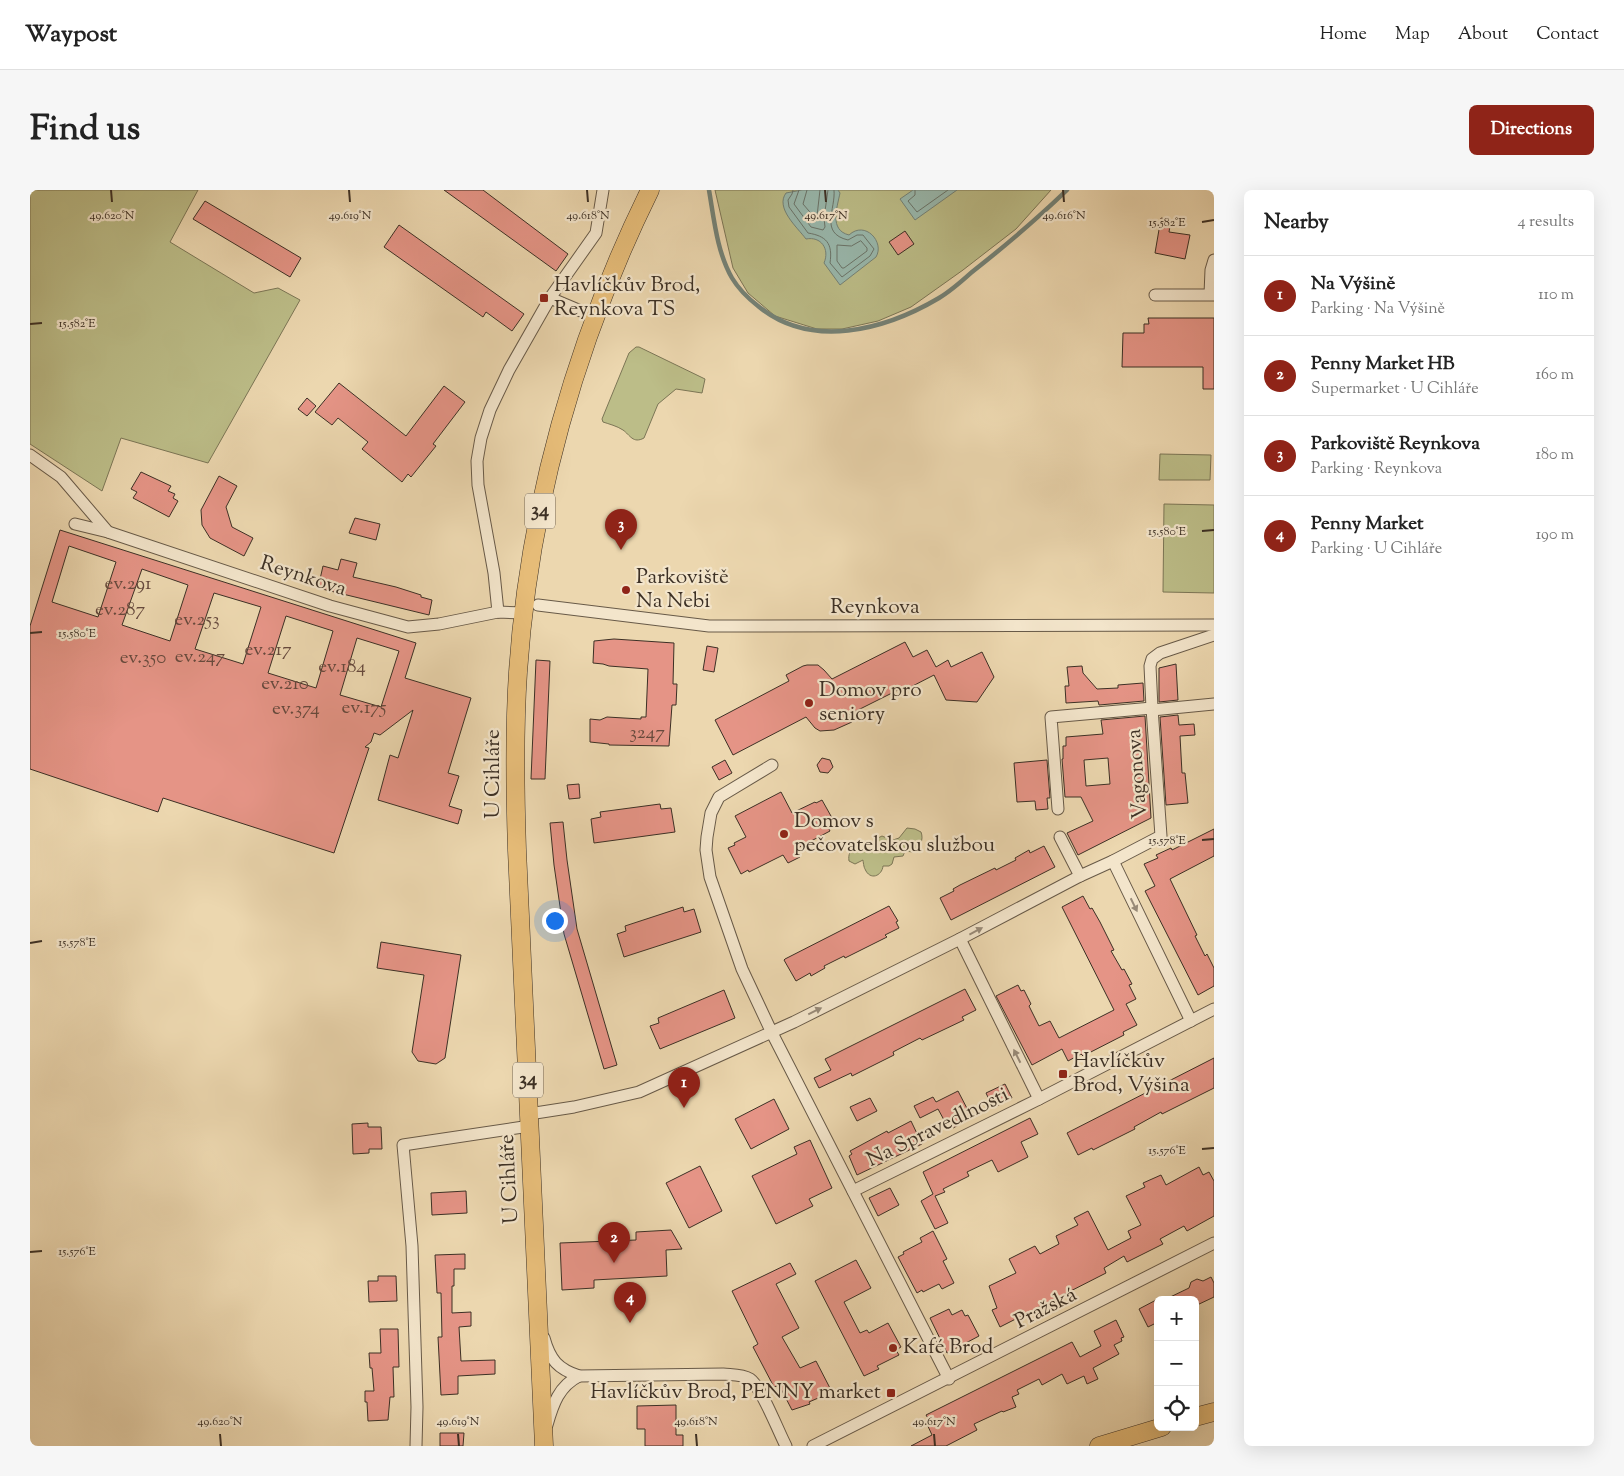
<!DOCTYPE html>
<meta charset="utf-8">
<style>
:root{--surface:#fff;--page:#f6f6f6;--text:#222;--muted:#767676;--line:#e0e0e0;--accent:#8f2418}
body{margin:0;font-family:"Sorts Mill Goudy",serif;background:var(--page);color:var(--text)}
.controls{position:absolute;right:15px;bottom:15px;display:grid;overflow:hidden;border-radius:8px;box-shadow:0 5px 20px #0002}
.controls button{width:45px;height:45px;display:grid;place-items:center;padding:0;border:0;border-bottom:1px solid var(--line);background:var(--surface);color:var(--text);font:25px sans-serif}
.you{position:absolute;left:524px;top:730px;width:18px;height:18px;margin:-12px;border:4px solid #fff;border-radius:50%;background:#1a73e8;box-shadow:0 0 0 8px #1a73e833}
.badge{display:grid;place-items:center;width:32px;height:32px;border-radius:50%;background:var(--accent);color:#fff;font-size:16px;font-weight:700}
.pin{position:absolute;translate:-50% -41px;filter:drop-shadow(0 1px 2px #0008)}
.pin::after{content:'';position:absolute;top:26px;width:18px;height:15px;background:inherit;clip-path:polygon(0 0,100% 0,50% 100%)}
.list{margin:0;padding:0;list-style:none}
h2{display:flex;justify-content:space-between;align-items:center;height:65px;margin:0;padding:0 20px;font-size:21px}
h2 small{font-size:16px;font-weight:400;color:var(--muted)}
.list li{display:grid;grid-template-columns:32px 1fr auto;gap:15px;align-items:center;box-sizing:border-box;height:80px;padding:0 20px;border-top:1px solid var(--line)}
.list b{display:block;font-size:19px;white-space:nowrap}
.list p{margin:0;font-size:16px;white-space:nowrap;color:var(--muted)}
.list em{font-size:16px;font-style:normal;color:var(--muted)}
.icon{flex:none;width:28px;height:28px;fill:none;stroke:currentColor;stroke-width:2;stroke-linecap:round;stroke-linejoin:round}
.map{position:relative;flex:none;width:1184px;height:1256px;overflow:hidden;border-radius:8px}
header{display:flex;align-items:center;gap:30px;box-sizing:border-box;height:70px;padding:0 25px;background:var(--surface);border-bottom:1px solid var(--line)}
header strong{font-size:24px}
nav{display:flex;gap:28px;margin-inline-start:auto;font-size:18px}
.intro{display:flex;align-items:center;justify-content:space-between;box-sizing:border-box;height:120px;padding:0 30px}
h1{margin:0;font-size:35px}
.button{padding:12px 22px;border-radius:8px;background:var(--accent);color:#fff;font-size:18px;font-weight:700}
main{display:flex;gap:30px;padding:0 30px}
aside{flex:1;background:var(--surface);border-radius:8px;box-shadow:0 5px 20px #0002}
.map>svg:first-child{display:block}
</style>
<header>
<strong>Waypost</strong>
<nav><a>Home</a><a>Map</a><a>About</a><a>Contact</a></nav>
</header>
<div class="intro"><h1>Find us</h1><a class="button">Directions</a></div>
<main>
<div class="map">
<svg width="1184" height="1256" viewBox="0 0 1184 1256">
<rect width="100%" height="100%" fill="#ecd7af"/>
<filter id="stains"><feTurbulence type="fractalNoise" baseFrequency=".004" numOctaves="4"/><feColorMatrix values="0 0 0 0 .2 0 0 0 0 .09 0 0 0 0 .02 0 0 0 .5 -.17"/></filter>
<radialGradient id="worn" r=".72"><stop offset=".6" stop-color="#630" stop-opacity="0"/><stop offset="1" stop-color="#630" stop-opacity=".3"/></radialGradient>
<g fill="#bcbd88" stroke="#7c7656">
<polygon points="0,0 168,0 140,52 224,103 248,98 270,110 178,273 91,248 72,301 0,254"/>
<polygon points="685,0 1021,0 986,39 933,80 881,117 848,131 812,139 787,139 745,126 718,103 703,78"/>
<path d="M 606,157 L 609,157 L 675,189 L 672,203 L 646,199 L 628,214 L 614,248 C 603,254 600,245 593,240 C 587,236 579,234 573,232 L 572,229 L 599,163 Z"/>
<polygon points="1130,264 1181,265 1180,290 1129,290"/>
<polygon points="1134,314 1184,315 1184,403 1133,402"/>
<path d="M 877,638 L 885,639 L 891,642 C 894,650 890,657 883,662 L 875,661 L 873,666 L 864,667 L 862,674 L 859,676 L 853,676 C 852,686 840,691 835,679 C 834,678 833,671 833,670 L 825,674 L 819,671 C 818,664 820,661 826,657 L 843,662 L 846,649 L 852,646 L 859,649 L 860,651 L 869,648 Z"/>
</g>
<g fill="#99b9ae" stroke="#748277">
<path d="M 772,0 L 808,0 L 810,3 C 807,18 799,40 819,45 C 835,30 855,52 846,67 L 810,95 L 794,73 C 800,59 791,46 776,49 C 767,37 745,18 756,3 Z"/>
<polygon points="883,0 927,0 885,30 870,9"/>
</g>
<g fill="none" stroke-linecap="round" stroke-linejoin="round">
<g stroke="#6a746a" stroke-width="1">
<path d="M 763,0 L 762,4 L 758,10 L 759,17 L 778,43 C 796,46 803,53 800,73 L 812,87 L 840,66 L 844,59 L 833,45 L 827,45 L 818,50 C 789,43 806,19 804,0"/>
<polyline points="769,0 764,14 781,37 793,40 795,37 794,28 798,0"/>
<polyline points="777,0 773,14 785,28 787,26 790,0"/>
<polyline points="885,0 885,5 878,11 887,22 918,0"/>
<polygon points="831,51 837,58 837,61 814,78 812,78 807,71 807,55 821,56"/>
</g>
<path stroke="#748277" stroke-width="4.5" d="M 679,0 C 684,29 687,62 702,88 C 708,98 719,109 728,116 C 781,160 855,140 909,108 C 921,101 932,91 942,82 C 975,56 1007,29 1037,0"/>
</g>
<g fill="#e59486" stroke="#3c3025" fill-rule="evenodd">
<polygon points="414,0 453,0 538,64 526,81"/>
<polygon points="175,11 271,68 260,87 163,29"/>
<polygon points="1131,28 1141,30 1139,42 1160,45 1155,69 1125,63"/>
<polygon points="369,35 494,124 482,141 456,122 453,127 354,57"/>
<polygon points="875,41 884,54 868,65 859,52"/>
<polygon points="1118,128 1184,128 1184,199 1173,199 1173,177 1092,177 1093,143 1114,143 1114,134 1119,134"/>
<polygon points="309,193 376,246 414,196 435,212 403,254 406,256 381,287 378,284 372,292 332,259 338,252 308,228 302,235 285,222"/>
<polygon points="277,208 286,216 277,226 268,219"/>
<polygon points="111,282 141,296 138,301 145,304 143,308 148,311 139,327 103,308 107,302 101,299"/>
<polygon points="189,286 207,296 196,317 202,337 223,348 214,366 180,348 172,335 171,320"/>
<polygon points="325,328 350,334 346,350 319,343"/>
<path d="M 30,340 L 386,453 L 375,488 L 441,508 L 418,583 L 429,586 L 419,616 L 432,620 L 428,634 L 348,610 L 360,565 L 368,568 L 383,520 L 350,545 L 344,543 L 341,552 L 335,557 L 339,558 L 304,663 L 133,608 L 128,622 L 0,579 L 0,436 ZM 39,356 L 86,372 L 68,427 L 22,412 ZM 112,379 L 158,395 L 140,451 L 92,435 ZM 184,403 L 231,417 L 213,474 L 165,459 ZM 256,426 L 303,441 L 286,498 L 238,483 ZM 327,448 L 369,461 L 351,517 L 310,505 Z"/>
<polygon points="311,369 327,373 323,387 366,397 391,405 391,407 402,410 399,425 288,398 293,376 308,380"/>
<polygon points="584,449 644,453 643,494 647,494 646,515 642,515 639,556 579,555 579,554 560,552 560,529 570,530 577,527 611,529 611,527 616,527 618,479 579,476 573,474 563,473 564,451"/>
<polygon points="875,452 883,467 897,460 906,477 918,470 921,477 952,462 964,487 947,512 916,510 904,485 871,502 870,499 818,525 822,532 804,540 790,541 785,538 776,527 703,565 685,530 759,491 756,485 773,476 777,475 788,475 794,480 802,489"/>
<polygon points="677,456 688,458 684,482 673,480"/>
<polygon points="506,470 520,471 515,589 501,589"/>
<polygon points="1146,474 1148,510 1129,512 1129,478"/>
<polygon points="1052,476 1053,483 1067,499 1088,498 1088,495 1113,493 1114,511 1069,515 1068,511 1036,513 1035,496 1039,496 1037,477"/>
<polygon points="1148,525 1149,535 1164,534 1165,545 1150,546 1152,583 1155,583 1158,613 1136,615 1130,527"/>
<path d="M 1115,526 L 1121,628 L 1048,665 L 1037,643 L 1063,631 L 1051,607 L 1035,607 L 1032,569 L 1033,569 L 1033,556 L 1036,556 L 1036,547 L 1073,544 L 1071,530 ZM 1078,568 L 1080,594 L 1056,596 L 1054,570 Z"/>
<polygon points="792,568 800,570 803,577 798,583 790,582 787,575"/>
<polygon points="695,570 702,583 689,590 682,577"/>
<polygon points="1017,570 1020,608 1017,608 1018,619 1006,620 1005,611 987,612 984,573"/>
<polygon points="549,594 550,608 539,609 537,595"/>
<polygon points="751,602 762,623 785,612 786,613 792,610 806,635 799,639 800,641 766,659 770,667 758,673 753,665 719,682 718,680 711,684 698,658 705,655 704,653 716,647 705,626"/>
<polygon points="630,614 631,619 641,618 645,642 564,653 561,629 571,627 570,622"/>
<polygon points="533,632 537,670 547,739 587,875 574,879 534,744 524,675 520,633"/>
<polygon points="1184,639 1184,666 1140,689 1167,745 1165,746 1175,766 1177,764 1184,778 1184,796 1168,805 1115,701 1125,696 1114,674 1128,668 1126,665 1141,658 1142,660"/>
<polygon points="1014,656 1025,677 921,730 910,708 924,701 923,699 930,695 965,678 966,680 986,670 985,668 999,660 1000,663"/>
<polygon points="1053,706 1060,719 1062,718 1070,732 1084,760 1081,761 1092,780 1094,779 1102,794 1099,795 1106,809 1096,814 1107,835 1093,842 1094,845 1053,866 1051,864 1038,871 1032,859 1002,875 966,806 988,795 991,801 994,800 1001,814 999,816 1009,836 1020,831 1029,848 1084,820 1032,717"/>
<polygon points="859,716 868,731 866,732 869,738 855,745 857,747 815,768 814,766 794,776 795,778 781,786 780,783 766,791 754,770 755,769"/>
<polygon points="653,717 654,722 664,719 671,742 594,767 587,744 596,741 595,736"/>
<polygon points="351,752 431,765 415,868 406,874 388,871 382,862 394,785 347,778"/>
<polygon points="935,799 946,820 932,827 934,830 892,850 890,848 863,862 864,865 822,886 821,883 789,898 784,888 801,880 795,869"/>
<polygon points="694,800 705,828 630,859 620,836 629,833 628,828"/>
<polygon points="1184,868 1184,898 1132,924 1131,922 1104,937 1105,939 1063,960 1062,958 1048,965 1037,943"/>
<polygon points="975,894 982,908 963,918 956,903"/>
<polygon points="928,901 942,928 923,938 920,933 918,935 915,929 914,930 908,919 890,928 884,916 903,907 906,912"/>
<polygon points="840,908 847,921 827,931 820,917"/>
<polygon points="744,909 759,939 721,959 705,929"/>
<polygon points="1000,928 1008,944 991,952 998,967 968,982 962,970 937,982 939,986 913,999 915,1002 905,1006 918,1033 905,1039 891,1011 903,1004 893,982"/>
<polygon points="881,931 892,954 827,985 819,966 822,964 820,961 857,941 858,943"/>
<polygon points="338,933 338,937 351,937 352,959 339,959 339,963 323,964 322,934"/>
<polygon points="780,950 802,998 779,1009 783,1016 746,1034 722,986 767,964 764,957"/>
<polygon points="670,976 692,1021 659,1038 636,993"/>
<polygon points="1169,977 1173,985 1179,982 1184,991 1184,1026 1157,1041 1154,1036 1130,1049 1133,1054 1097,1072 1094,1066 1074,1078 1076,1083 970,1137 962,1120 967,1118 959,1096 986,1083 979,1069 1005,1056 1010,1064 1029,1054 1026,1046 1048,1035 1044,1028 1058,1021 1078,1060 1101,1048 1098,1041 1111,1035 1096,1006 1115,997 1113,993 1131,985 1136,995"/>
<polygon points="860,998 869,1015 848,1026 839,1008"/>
<polygon points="436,1001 437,1023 402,1025 401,1003"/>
<polygon points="641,1040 652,1059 636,1060 637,1086 564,1090 564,1098 532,1100 530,1053 606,1050 606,1042"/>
<polygon points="903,1041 917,1069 913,1071 924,1093 912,1099 909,1094 893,1102 892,1100 887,1103 868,1067 874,1064 873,1062 892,1052 890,1048"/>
<polygon points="435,1064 435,1079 424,1079 424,1096 422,1096 422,1123 441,1122 441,1136 429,1137 431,1171 465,1170 465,1184 428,1186 428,1204 411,1205 408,1147 412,1147 411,1103 407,1103 405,1065"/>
<polygon points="826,1070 841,1098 814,1112 830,1143 837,1140 839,1143 858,1133 871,1157 866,1160 869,1165 847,1176 849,1179 834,1186 785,1091"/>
<polygon points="760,1073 766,1084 746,1094 769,1138 752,1147 770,1178 786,1171 802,1202 779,1212 780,1214 762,1220 749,1195 744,1197 723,1157 728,1154 702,1101"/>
<polygon points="348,1086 366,1086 367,1111 339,1112 338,1091 348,1091"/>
<polygon points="1181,1087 1184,1093 1184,1107 1165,1116 1165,1110 1134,1110 1159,1098 1161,1092 1167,1089 1173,1091"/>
<polygon points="1128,1109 1128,1132 1118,1137 1109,1119"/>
<polygon points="919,1119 922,1125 932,1120 935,1126 938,1125 949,1146 917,1163 900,1128"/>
<polygon points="1086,1130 1094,1147 1091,1148 1092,1151 1084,1155 1089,1164 1063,1178 1068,1189 1057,1194 1054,1186 1037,1194 1032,1184 1012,1195 1009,1189 987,1200 989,1204 982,1207 986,1217 973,1222 972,1221 944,1234 947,1240 916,1256 881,1256 902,1245 896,1232 899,1230 896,1225 1042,1152 1050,1167 1071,1156 1064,1141"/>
<polygon points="350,1139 368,1139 369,1177 363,1177 364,1207 360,1207 358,1230 338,1231 337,1212 335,1212 335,1201 344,1201 342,1178 340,1178 339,1163 351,1163"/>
<polygon points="646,1215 646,1245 653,1245 653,1256 615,1256 615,1239 607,1239 607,1216"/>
<polygon points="410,1243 434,1243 433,1256 410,1256"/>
</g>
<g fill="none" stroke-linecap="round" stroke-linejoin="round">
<defs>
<g id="street">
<polyline points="1180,104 1181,80 1184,70"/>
<polyline points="1125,105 1184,105"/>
<polyline points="520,108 565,127"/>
<polyline points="0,265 31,287 78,342"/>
<polyline points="45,334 78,342 300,416 378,437 409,434 468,422 494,423"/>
<polyline points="508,415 679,436 1184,435"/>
<polyline points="468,422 464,383 448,295 447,271 451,248 460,220 479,180 520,108 566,43 573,0"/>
<polyline points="1122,520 1184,514"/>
<polyline points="742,575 689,607 681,623 677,647 676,660 680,687 712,779 742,843 919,1189"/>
<polyline points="1028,619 1021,527 1122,518"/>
<polyline points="1030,647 1050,686"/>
<polyline points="1083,671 1161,831"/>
<polyline points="930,749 1009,909"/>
<polyline points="499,924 544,917 609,902 764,832 930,749 1050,686 1083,671 1131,646 1122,518 1120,476 1122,469 1130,463 1184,445"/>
<polyline points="823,1001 1009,909 1184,819"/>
<path d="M 514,1148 C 520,1170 528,1179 549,1186 L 693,1184 C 702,1185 712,1184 720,1189 C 732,1198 748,1241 756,1256"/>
<path d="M 517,1235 C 523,1214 529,1196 549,1186"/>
<polyline points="386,1256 387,1217 382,1056 373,955 500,936"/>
<polyline points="783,1256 1184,1053"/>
</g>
<g id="primary">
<polyline points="1165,1227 1184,1222"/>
<path d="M 514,1256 L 487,660 C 485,600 484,541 488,482 C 499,315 546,150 620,0"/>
<polyline points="1069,1256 1132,1237"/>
</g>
</defs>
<use href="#street" stroke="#685a48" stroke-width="13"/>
<use href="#primary" stroke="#3c3025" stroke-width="19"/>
<use href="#street" stroke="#f3e5cb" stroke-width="11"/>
<use href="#primary" stroke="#e6bc78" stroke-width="18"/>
</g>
<defs><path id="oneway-solid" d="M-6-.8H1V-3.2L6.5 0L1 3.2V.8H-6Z" transform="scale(1.25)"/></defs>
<g fill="#988a78">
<use href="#oneway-solid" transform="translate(1104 715) rotate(64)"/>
<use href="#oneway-solid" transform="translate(946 741) rotate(-28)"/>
<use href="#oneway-solid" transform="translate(785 821) rotate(-26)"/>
<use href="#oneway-solid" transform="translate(987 866) rotate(-117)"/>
</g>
<path fill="none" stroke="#3c3025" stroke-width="2" d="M 81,0 L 82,12M 319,0 L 320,12M 557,0 L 558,12M 795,0 L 796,12M 1033,0 L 1034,12M 1172,32 L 1184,30M 0,134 L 12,133M 1172,341 L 1184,340M 0,443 L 12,442M 1172,650 L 1184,649M 0,753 L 12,751M 1172,959 L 1184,958M 0,1062 L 12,1061M 190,1244 L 191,1256M 428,1244 L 429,1256M 666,1244 L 667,1256M 904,1244 L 905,1256"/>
<g fill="#8f2418" stroke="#f3e5cb" stroke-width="2">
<rect x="509" y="103" width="10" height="10" rx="2.5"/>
<circle cx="596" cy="400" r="5"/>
<circle cx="779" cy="513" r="5"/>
<circle cx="754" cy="644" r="5"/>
<rect x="1028" y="879" width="10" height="10" rx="2.5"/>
<circle cx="863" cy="1158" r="5"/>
<rect x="856" y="1198" width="10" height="10" rx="2.5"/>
</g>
<g text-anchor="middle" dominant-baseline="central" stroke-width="4.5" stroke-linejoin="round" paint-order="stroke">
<g font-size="19" fill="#66493d">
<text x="98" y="394">ev.291</text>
<text x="90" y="420">ev.287</text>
<text x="167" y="430">ev.253</text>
<text x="238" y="460">ev.217</text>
<text x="170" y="467">ev.247</text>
<text x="113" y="468">ev.350</text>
<text x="312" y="477">ev.184</text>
<text x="255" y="494">ev.210</text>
<text x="334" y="518">ev.175</text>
<text x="266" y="519">ev.374</text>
<text x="617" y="543">3247</text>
</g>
<g fill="#f3e5cb" stroke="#736657" stroke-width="1">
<rect x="495" y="303.5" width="30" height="35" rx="4"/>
<rect x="483" y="872.5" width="30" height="35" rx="4"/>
</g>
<g font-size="20" font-weight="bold" fill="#3c3025">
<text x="510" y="321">34</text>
<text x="498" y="890">34</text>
</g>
<g font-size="21" fill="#3c3025" stroke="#f3e5cb" text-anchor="start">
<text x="524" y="96">Havlíčkův Brod,<tspan x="524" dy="24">Reynkova TS</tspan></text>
<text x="606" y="388">Parkoviště<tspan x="606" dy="24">Na Nebi</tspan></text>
<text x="789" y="501">Domov pro<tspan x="789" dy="24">seniory</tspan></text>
<text x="764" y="632">Domov s<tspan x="764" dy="24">pečovatelskou službou</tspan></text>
<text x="1043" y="872">Havlíčkův<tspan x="1043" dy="24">Brod, Výšina</tspan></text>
<text x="873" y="1158">Kafé Brod</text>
<text x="851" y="1203" text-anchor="end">Havlíčkův Brod, PENNY market</text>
</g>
<g font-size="21" fill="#3c3025" stroke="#f3e5cb">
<text transform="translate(273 387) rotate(18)">Reynkova</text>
<text x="845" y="418">Reynkova</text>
<text transform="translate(464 584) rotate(-90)">U Cihláře</text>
<text transform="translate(1108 584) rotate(-94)">Vagonova</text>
<text transform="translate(908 938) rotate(-26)">Na Spravedlnosti</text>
<text transform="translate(480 989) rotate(-93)">U Cihláře</text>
<text transform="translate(1016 1119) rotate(-27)">Pražská</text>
</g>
</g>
<g font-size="12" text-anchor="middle" fill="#3c3025" stroke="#f3e5cb" stroke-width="4.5" stroke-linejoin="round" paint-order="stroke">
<text x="82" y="29">49.620°N</text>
<text x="320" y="29">49.619°N</text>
<text x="558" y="29">49.618°N</text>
<text x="796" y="29">49.617°N</text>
<text x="1034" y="29">49.616°N</text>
<text x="1137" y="36">15.582°E</text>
<text x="47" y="137">15.582°E</text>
<text x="1137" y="345">15.580°E</text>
<text x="47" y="447">15.580°E</text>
<text x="1137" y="654">15.578°E</text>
<text x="47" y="756">15.578°E</text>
<text x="1137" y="964">15.576°E</text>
<text x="47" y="1065">15.576°E</text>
<text x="190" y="1235">49.620°N</text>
<text x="428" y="1235">49.619°N</text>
<text x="666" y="1235">49.618°N</text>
<text x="904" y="1235">49.617°N</text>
</g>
<rect width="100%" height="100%" filter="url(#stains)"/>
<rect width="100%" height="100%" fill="url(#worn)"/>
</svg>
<div class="controls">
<button>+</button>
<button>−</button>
<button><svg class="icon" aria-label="locate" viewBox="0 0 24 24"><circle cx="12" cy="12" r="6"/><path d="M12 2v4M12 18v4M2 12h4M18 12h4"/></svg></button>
</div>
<div class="you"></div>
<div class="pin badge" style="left:654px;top:918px">1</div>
<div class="pin badge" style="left:584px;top:1073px">2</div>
<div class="pin badge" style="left:591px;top:360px">3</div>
<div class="pin badge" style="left:600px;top:1133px">4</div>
</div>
<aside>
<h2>Nearby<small>4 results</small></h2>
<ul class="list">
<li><span class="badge">1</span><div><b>Na Výšině</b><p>Parking · Na Výšině</p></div><em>110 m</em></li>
<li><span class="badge">2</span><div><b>Penny Market HB</b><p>Supermarket · U Cihláře</p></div><em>160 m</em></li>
<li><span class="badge">3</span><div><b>Parkoviště Reynkova</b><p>Parking · Reynkova</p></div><em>180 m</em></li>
<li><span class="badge">4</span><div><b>Penny Market</b><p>Parking · U Cihláře</p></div><em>190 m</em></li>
</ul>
</aside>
</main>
